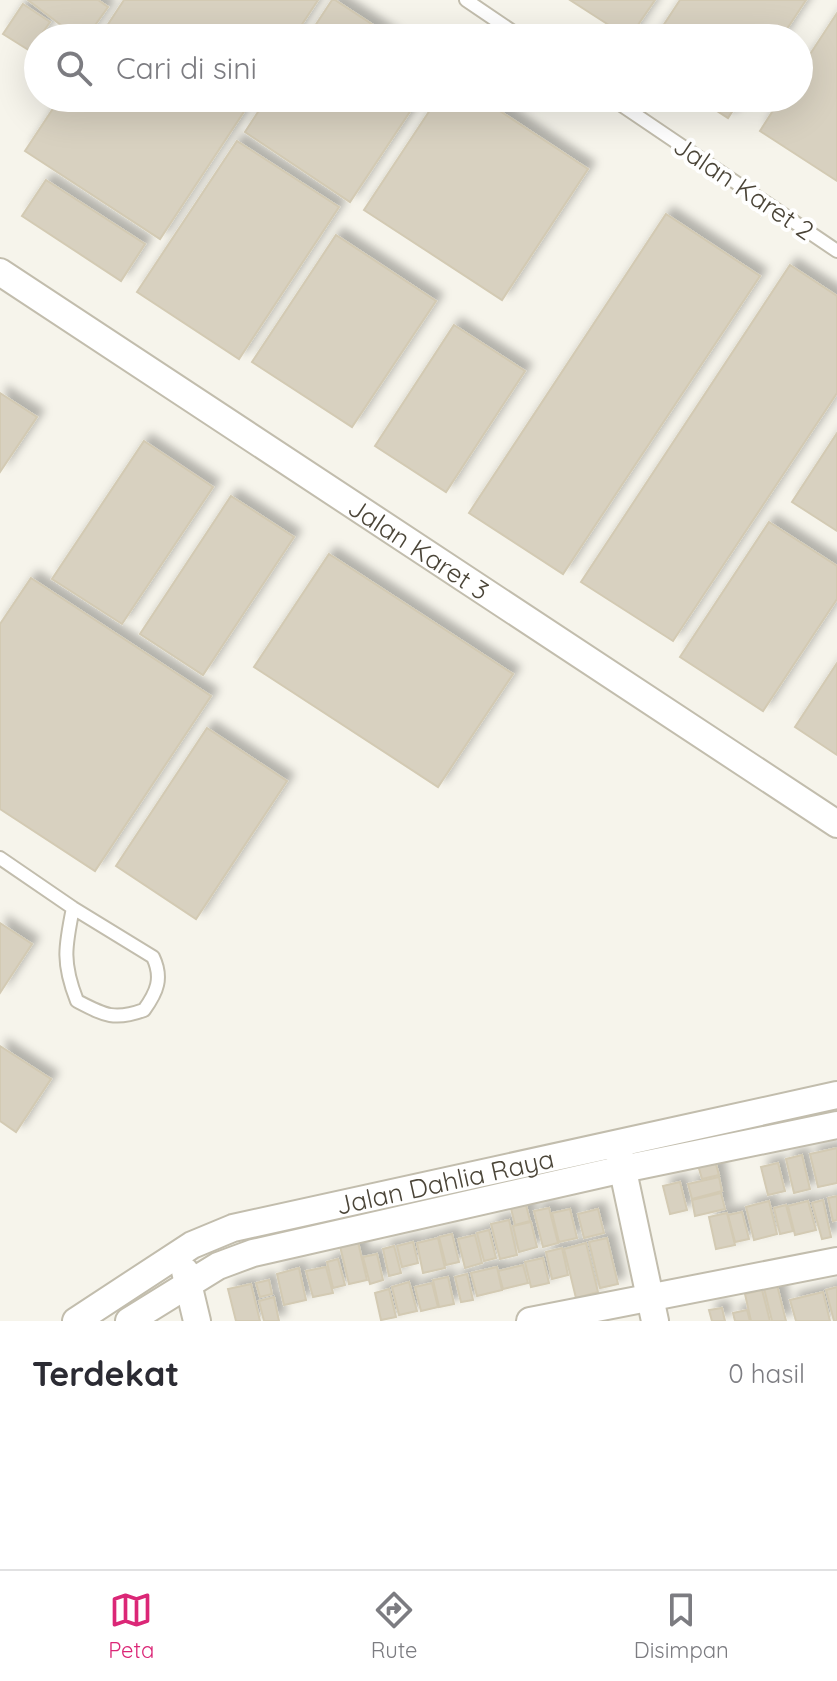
<!DOCTYPE html>
<html lang="id">
<style>
:root{--surface:#fff;--page:#f7f7f7;--text:#2b2b33;--muted:#7c7c81;--line:#e1e1e2;--accent:#db2777}
body{margin:0;font-family:Quicksand,sans-serif;background:var(--page);color:var(--text)}
.list{margin:0;padding:0;list-style:none}
h2{display:flex;justify-content:space-between;align-items:center;height:104px;margin:0;padding:0 32px;font-size:34px}
h2 small{font-size:26px;font-weight:400;color:var(--muted)}
.icon{flex:none;width:44px;height:44px;fill:none;stroke:currentColor;stroke-width:2;stroke-linecap:round;stroke-linejoin:round}
.map{position:relative;flex:none;width:837px;height:1321px;overflow:hidden}
.search{position:absolute;background:var(--surface);box-shadow:0 8px 32px #0002;left:24px;right:24px;top:24px;height:88px;display:flex;align-items:center;gap:20px;box-sizing:border-box;padding:0 28px;border-radius:44px;color:var(--muted);font-size:30px}
.sheet{height:248px;background:var(--surface)}
nav{display:flex;justify-content:space-around;align-items:center;box-sizing:border-box;height:112px;border-top:2px solid var(--line);background:var(--surface);font-size:22px;color:var(--muted)}
nav a{display:grid;justify-items:center;gap:4px}
nav .on{color:var(--accent)}
.map>svg:first-child{display:block}
</style>
<div class="map">
<svg width="837" height="1321" viewBox="0 0 837 1321">
<defs>
<filter id="shadow"><feDropShadow dx="7" dy="-7" stdDeviation="4" flood-color="#0004"/></filter>
</defs>
<rect width="100%" height="100%" fill="#f6f4eb"/>
<g fill="#d8d1c0" stroke="#d3cab3" stroke-width="2" filter="url(#shadow)">
<polygon points="28,0 98,0 108,7 86,38 78,38"/>
<polygon points="124,0 318,0 293,38 99,38"/>
<polygon points="332,0 335,0 393,38 307,38"/>
<polygon points="570,0 655,0 629,38"/>
<polygon points="680,0 806,0 781,38 655,38"/>
<polygon points="23,4 50,22 30,51 3,34"/>
<polygon points="837,13 837,181 760,131 781,98 799,98 799,71"/>
<polygon points="60,98 253,98 160,239 25,151"/>
<polygon points="267,98 419,98 350,202 245,132"/>
<polygon points="438,98 480,98 588,169 502,300 364,210"/>
<polygon points="697,98 741,98 728,118"/>
<polygon points="237,141 339,207 239,359 137,292"/>
<polygon points="46,180 145,244 121,281 22,216"/>
<polygon points="666,214 760,276 563,574 469,513"/>
<polygon points="336,235 436,301 352,427 252,362"/>
<polygon points="790,265 837,296 837,393 673,641 581,582"/>
<polygon points="454,325 525,371 446,492 375,446"/>
<polygon points="0,393 37,417 0,472"/>
<polygon points="837,433 837,531 792,502"/>
<polygon points="144,441 213,487 122,624 52,579"/>
<polygon points="231,496 294,537 203,675 140,634"/>
<polygon points="769,522 837,566 837,599 763,711 680,657"/>
<polygon points="329,554 513,674 438,787 254,667"/>
<polygon points="31,578 211,696 95,871 0,809 0,624"/>
<polygon points="837,663 837,755 795,727"/>
<polygon points="207,728 287,781 196,919 116,866"/>
<polygon points="0,923 32,944 0,993"/>
<polygon points="0,1046 51,1079 16,1132 0,1121"/>
<polygon points="837,1148 837,1183 818,1187 810,1154"/>
<polygon points="802,1155 810,1189 794,1193 786,1159"/>
<polygon points="715,1161 719,1175 702,1179 698,1165"/>
<polygon points="778,1163 785,1191 768,1195 761,1167"/>
<polygon points="719,1177 722,1191 692,1199 688,1184"/>
<polygon points="680,1182 687,1210 670,1214 663,1186"/>
<polygon points="721,1193 725,1209 695,1216 692,1200"/>
<polygon points="837,1196 837,1220 833,1221 828,1198"/>
<polygon points="524,1197 530,1221 515,1225 509,1200"/>
<polygon points="823,1200 831,1237 822,1239 812,1203"/>
<polygon points="769,1201 777,1234 754,1240 746,1207"/>
<polygon points="808,1201 816,1230 795,1235 788,1206"/>
<polygon points="786,1205 793,1231 780,1234 774,1208"/>
<polygon points="549,1208 558,1243 543,1247 534,1211"/>
<polygon points="570,1209 577,1238 559,1242 552,1213"/>
<polygon points="598,1209 604,1233 584,1238 578,1214"/>
<polygon points="742,1212 749,1239 735,1242 728,1215"/>
<polygon points="727,1213 735,1245 716,1249 709,1217"/>
<polygon points="509,1220 517,1255 500,1259 491,1224"/>
<polygon points="531,1222 537,1247 519,1252 513,1226"/>
<polygon points="489,1230 496,1258 484,1261 477,1233"/>
<polygon points="452,1234 459,1262 446,1265 439,1237"/>
<polygon points="475,1235 482,1263 465,1268 458,1239"/>
<polygon points="357,1238 367,1280 349,1284 339,1242"/>
<polygon points="438,1238 445,1268 423,1273 417,1243"/>
<polygon points="607,1238 618,1284 600,1288 589,1242"/>
<polygon points="413,1242 418,1263 402,1267 397,1246"/>
<polygon points="586,1243 598,1292 576,1298 564,1249"/>
<polygon points="394,1246 401,1273 389,1276 383,1249"/>
<polygon points="562,1248 568,1275 552,1279 546,1252"/>
<polygon points="377,1254 383,1280 370,1284 363,1257"/>
<polygon points="543,1258 549,1283 531,1287 525,1262"/>
<polygon points="338,1259 345,1285 333,1288 327,1262"/>
<polygon points="523,1265 528,1283 503,1289 498,1271"/>
<polygon points="326,1267 333,1293 313,1297 306,1271"/>
<polygon points="497,1267 502,1290 477,1296 471,1273"/>
<polygon points="299,1268 306,1300 284,1305 277,1274"/>
<polygon points="467,1274 473,1300 461,1302 455,1277"/>
<polygon points="448,1277 454,1304 439,1307 433,1280"/>
<polygon points="269,1280 272,1294 260,1297 256,1283"/>
<polygon points="409,1282 417,1311 399,1315 392,1287"/>
<polygon points="432,1283 438,1307 421,1311 415,1287"/>
<polygon points="251,1284 260,1321 236,1321 228,1289"/>
<polygon points="777,1285 786,1321 772,1321 764,1288"/>
<polygon points="837,1287 837,1321 834,1321 826,1290"/>
<polygon points="389,1289 396,1317 381,1320 375,1293"/>
<polygon points="762,1290 770,1321 751,1321 745,1294"/>
<polygon points="823,1292 830,1321 796,1321 790,1300"/>
<polygon points="274,1297 279,1321 264,1321 259,1301"/>
<polygon points="722,1308 725,1321 712,1321 709,1310"/>
<polygon points="747,1310 750,1321 735,1321 733,1313"/>
</g>
<g fill="none" stroke-linecap="round" stroke-linejoin="round">
<defs>
<g id="service">
<polyline points="466,0 522,38"/>
<polyline points="611,98 837,251"/>
<path d="M 0,858 L 73,908 L 153,957 C 163,978 157,992 144,1010 C 114,1021 104,1015 77,1001 C 62,963 65,947 73,908"/>
</g>
<g id="minor">
<path id="s1" d="M 0,272 L 837,824"/>
<polyline points="619,1152 655,1321"/>
<polyline points="185,1271 197,1321"/>
<path id="s2" d="M 76,1321 L 192,1245 L 233,1228 L 837,1095"/>
<polyline points="129,1321 218,1266 253,1253 623,1169 837,1125"/>
<polyline points="530,1321 837,1261"/>
</g>
</defs>
<use href="#service" stroke="#c2bdad" stroke-width="16"/>
<use href="#minor" stroke="#c2bdad" stroke-width="30"/>
<use href="#service" stroke="#fff" stroke-width="12"/>
<use href="#minor" stroke="#fff" stroke-width="26"/>
</g>
<g text-anchor="middle" dominant-baseline="central" stroke-width="8" stroke-linejoin="round" paint-order="stroke">
<g font-size="26" fill="#4b4538" stroke="#fff">
<text transform="translate(744 188) rotate(34)">Jalan Karet 2</text>
<text stroke="none"><textPath href="#s1" startOffset="502">Jalan Karet 3</textPath></text>
<text stroke="none"><textPath href="#s2" startOffset="400">Jalan Dahlia Raya</textPath></text>
</g>
</g>
</svg>
<div class="search"><svg class="icon" aria-label="search" viewBox="0 0 24 24"><circle cx="10" cy="10" r="6"/><path d="M15 15l6 6"/></svg>Cari di sini</div>
</div>
<section class="sheet">
<h2>Terdekat<small>0 hasil</small></h2>
<ul class="list">
</ul>
</section>
<nav>
<a class="on"><svg class="icon" aria-label="map" viewBox="0 0 24 24"><path d="M3 6l6-2 6 2 6-2v14l-6 2-6-2-6 2zM9 4v14M15 6v14"/></svg>Peta</a>
<a><svg class="icon" aria-label="directions" viewBox="0 0 24 24"><path d="M12 3l9 9-9 9-9-9zM9 14v-3h6M13 9l2 2-2 2"/></svg>Rute</a>
<a><svg class="icon" aria-label="saved" viewBox="0 0 24 24"><path d="M7 4h10v16l-5-4-5 4z"/></svg>Disimpan</a>
</nav>
